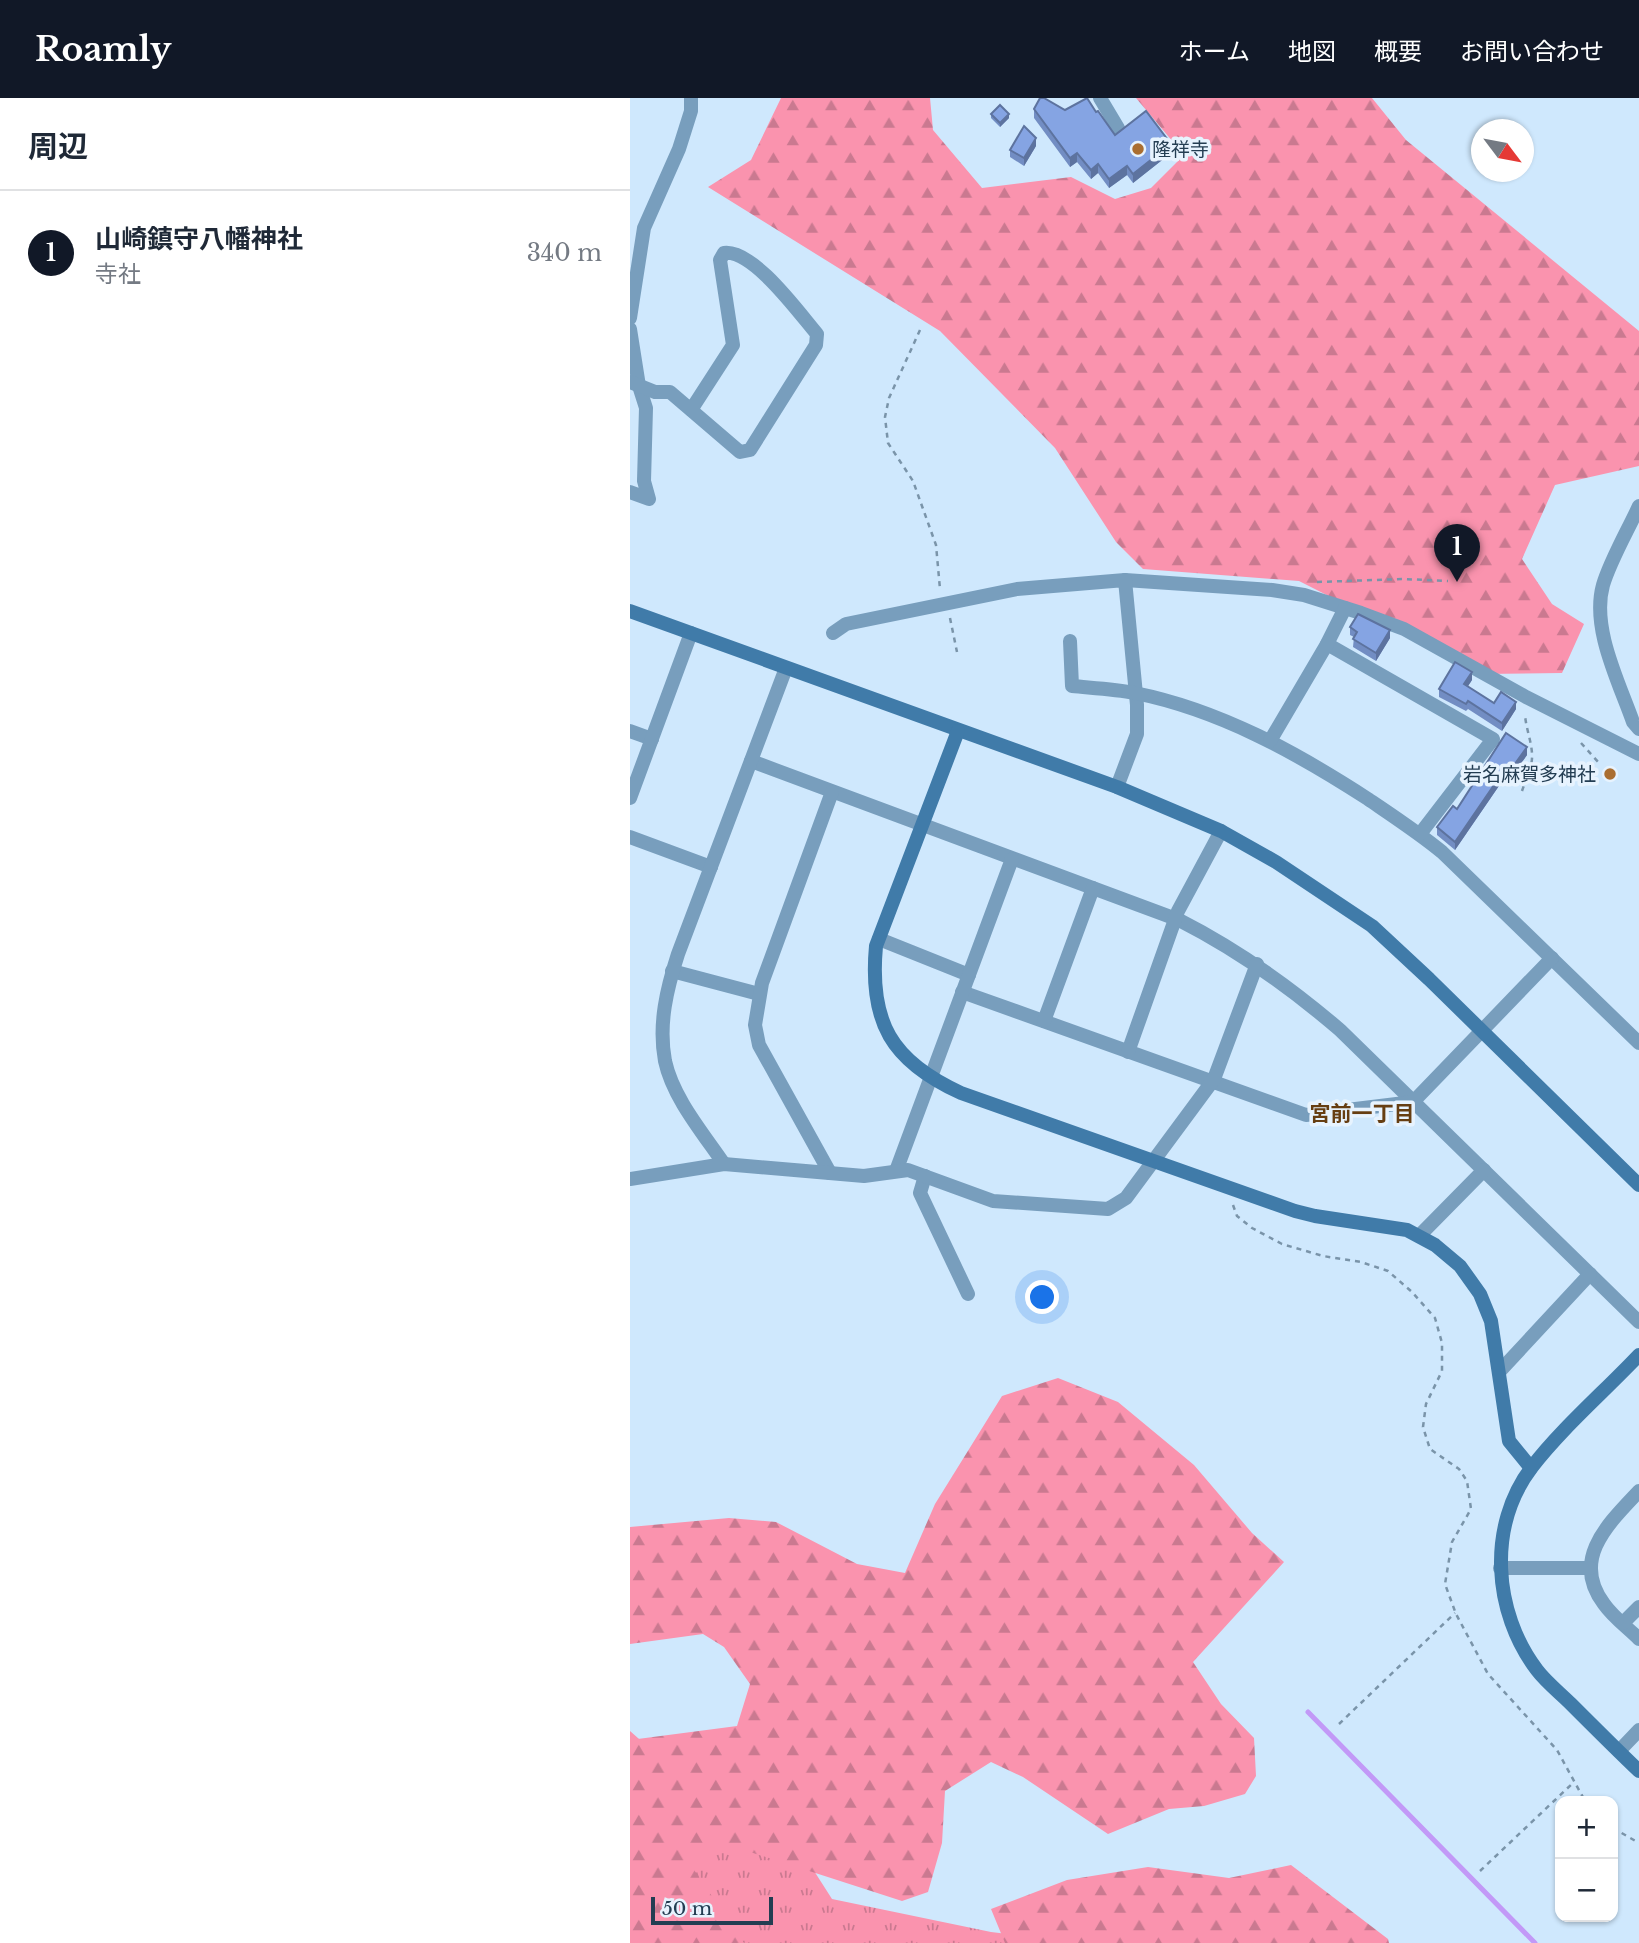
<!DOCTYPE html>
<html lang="ja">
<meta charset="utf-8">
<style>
:root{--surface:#fff;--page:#f2f2f3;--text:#1f2937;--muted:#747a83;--line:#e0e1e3;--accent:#111827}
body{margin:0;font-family:"Libre Baskerville","Noto Sans JP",serif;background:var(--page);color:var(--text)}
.controls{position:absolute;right:21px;bottom:21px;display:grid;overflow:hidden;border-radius:14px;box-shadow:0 2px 5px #0004}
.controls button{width:63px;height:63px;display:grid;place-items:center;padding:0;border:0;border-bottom:2px solid var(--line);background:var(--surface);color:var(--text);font:35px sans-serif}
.compass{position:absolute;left:841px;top:21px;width:63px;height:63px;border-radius:50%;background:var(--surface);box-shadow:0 2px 5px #0004;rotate:122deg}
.scale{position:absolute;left:21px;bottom:18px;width:122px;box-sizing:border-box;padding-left:7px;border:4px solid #233d52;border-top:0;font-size:19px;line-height:24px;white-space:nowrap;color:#233d52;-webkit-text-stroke:5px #e7f3fe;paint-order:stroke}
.you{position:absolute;left:413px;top:1200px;width:24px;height:24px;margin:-18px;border:5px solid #fff;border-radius:50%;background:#1a73e8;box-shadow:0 0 0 10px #1a73e833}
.badge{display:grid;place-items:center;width:46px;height:46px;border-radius:50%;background:var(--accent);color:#fff;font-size:23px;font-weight:700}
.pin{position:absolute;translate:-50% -58px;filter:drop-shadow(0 2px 4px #0008)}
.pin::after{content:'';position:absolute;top:37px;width:24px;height:21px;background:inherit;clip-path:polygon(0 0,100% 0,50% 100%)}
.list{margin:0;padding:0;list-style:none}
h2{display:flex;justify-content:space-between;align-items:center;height:91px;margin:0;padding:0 28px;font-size:30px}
h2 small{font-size:23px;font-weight:400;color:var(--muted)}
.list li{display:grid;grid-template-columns:46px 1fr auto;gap:21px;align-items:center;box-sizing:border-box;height:126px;padding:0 28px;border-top:2px solid var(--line)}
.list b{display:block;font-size:26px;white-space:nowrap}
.list p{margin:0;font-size:23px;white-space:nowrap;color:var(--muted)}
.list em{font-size:23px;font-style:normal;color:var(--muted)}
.map{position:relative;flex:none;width:1009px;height:1845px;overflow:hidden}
header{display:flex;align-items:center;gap:42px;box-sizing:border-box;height:98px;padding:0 35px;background:var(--accent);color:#fff}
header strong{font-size:33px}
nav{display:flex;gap:38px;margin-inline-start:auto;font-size:24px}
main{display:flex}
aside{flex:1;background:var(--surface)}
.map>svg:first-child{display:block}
</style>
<header>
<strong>Roamly</strong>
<nav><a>ホーム</a><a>地図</a><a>概要</a><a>お問い合わせ</a></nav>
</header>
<main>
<aside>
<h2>周辺<small></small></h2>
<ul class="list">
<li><span class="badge">1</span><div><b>山崎鎮守八幡神社</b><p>寺社</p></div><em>340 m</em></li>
</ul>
</aside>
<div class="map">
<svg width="1009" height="1845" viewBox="0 0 1009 1845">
<defs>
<pattern id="grass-tufts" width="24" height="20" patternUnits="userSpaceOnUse" patternTransform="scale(1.75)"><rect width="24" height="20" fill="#fa93ae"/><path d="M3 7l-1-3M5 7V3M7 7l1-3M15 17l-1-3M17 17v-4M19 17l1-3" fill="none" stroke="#ca7990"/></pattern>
<pattern id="forest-firs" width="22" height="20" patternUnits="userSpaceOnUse" patternTransform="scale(1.75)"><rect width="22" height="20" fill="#fa93ae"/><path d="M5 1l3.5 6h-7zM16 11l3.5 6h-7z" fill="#ca7990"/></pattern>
</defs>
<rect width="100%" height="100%" fill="#cfe8fd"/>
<polygon fill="url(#grass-tufts)" points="0,1633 51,1678 163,1740 202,1801 361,1834 452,1845 0,1845"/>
<g fill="url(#forest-firs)">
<polygon points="151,0 300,0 303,32 352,90 441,79 485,101 521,90 554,57 506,0 742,0 776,42 1009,233 1009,368 925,387 892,461 922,506 954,526 932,575 853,576 669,483 513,471 486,444 425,350 310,233 78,89 121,62"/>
<polygon points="428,1280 488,1304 564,1367 622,1435 654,1464 563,1564 591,1606 624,1640 626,1678 615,1696 574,1708 539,1711 478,1736 393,1679 361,1664 315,1693 312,1745 298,1794 272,1803 117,1753 94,1744 62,1769 114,1845 0,1845 0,1642 107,1628 120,1586 94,1549 73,1536 0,1546 0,1429 99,1420 146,1424 227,1466 275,1475 305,1406 372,1298"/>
<polygon points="661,1767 758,1841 759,1845 375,1845 361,1811 437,1782 518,1769 599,1780"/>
</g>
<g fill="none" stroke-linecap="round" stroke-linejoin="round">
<polyline stroke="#c299f7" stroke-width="5" points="678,1614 905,1845"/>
<g stroke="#7a94a9" stroke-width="2.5" stroke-dasharray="5 5" stroke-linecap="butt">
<polyline points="290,232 259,300 255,319 258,345 283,383 306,447 310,491"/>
<polyline points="687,484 773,481 818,483"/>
<polyline points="320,520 327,554"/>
<polyline points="951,645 970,666"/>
<path d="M 892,693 C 896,681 903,669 902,655 C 901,642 896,630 895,617"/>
<polyline points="603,1107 607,1118 622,1130 652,1146 693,1158 731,1164 758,1173 782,1194 805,1220 812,1245 812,1273 796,1306 793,1329 800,1351 829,1371 837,1383 841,1411 822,1444 815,1486 826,1516 858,1576 927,1652 955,1703"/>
<polyline points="709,1626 825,1515"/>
<polyline points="983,1730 1009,1745"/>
<polyline points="850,1773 944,1684"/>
</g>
<g stroke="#789ebd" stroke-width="14">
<polyline points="470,0 488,30"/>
<polyline points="0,220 14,130 49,51 61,13 61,0"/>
<polyline points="0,231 9,288 16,310 14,383 19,401 0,394"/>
<path d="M 0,284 L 25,294 L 40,294 L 110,354 L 120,352 L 186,247 L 187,236 C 169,215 123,151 94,155 L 90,162 L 103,247 L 61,312"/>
<path d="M 1009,408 C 998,432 980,463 973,487 C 961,530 989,584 1003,624 L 1009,631"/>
<polyline points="495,482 642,492 674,497 731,515 774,531 896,599 1009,656"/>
<polyline points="203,535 216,526 387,491 495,482 507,607 507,636 487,689"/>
<path d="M 440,543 L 442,588 C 463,590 485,591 505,595 C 590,612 667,655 738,701 C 763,718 789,735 812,754 L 1009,945"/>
<polyline points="697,546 863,641 790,736"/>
<polyline points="0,633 22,641"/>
<polyline points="640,643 697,546 715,510"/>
<path d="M 121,663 L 549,822 C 608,852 660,889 710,932 L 1009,1224"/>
<polyline points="0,700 61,535"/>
<polyline points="0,739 81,769"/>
<polyline points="249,841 339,877"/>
<polyline points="42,873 129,896"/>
<polyline points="332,894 676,1017 783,1004 922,860"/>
<polyline points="414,923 463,790"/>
<polyline points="498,954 548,813 591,733"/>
<path d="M 94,1066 C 73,1035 43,1000 35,963 C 28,926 37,890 48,856 L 156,570"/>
<polyline points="266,1073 382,761"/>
<polyline points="200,1075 129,947 125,927 132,885 202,694"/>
<polyline points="295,1078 290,1095 338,1196"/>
<polyline points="0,1081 94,1066 234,1078 278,1072 363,1103 478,1111 496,1100 584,981 627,866"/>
<polyline points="789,1138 854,1072"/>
<polyline points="869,1274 960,1176"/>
<path d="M 1009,1393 C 979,1425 940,1461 974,1506 C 983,1519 998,1530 1009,1541"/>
<polyline points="870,1470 960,1470"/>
<polyline points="993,1525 1009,1509"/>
<polyline points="989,1653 1009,1632"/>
</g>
<g stroke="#407ba9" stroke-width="14">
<polyline points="0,513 487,689 591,733 646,764 742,828 799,881 1009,1087"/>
<path d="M 328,633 L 246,848 C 239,924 261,963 331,995 L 665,1113 L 685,1118 L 777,1132 L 805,1147 L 830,1168 L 850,1196 L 861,1223 L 879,1343 L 901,1370"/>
<path d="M 1009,1257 C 975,1293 932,1330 902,1369 C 857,1428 863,1514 907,1572 C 916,1584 930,1595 941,1606 C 963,1628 986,1651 1009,1673"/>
</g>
</g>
<g fill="#728dc3">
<polygon points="404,11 466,14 485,37 541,55 503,85 497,77 479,90 468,75 461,81 447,64 440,69 404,20"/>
<polygon points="361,16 379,20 370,29 361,20"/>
<polygon points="406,48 394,68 380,59 380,52"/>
<polygon points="720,529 760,540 746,563 723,549 724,539 720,537"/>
<polygon points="842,582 838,588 864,605 886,611 872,633 838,611 836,613 809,599 809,591"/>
<polygon points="876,635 897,657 877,685 873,682 825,752 807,737 807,729 827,711"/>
</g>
<g fill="#5d739f">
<polygon points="379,16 379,20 370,29 370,25"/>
<polygon points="406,40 406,48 394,68 394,60"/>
<polygon points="541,46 541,55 503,85 503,76"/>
<polygon points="447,55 447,64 440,69 440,60"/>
<polygon points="468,66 468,75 461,81 461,72"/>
<polygon points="497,68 497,77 479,90 479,81"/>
<polygon points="760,532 760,540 746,563 746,555"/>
<polygon points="842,574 842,582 834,594 834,586"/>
<polygon points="886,604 886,611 872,633 872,625"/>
<polygon points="897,649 897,657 877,685 877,677"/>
<polygon points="873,674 873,682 825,752 825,744"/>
</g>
<g fill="#85a4e3" stroke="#5d739f" stroke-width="2">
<polygon points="410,0 414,0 435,12 457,0 466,14 468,13 485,37 516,13 541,46 503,76 497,68 479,81 468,66 461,72 447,55 440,60 404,11"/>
<polygon points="370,7 379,16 370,25 361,16"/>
<polygon points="394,28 406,40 394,60 380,52"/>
<polygon points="728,516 760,532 746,555 723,541 727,534 720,529"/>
<polygon points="825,564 842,574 834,586 864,605 871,594 886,604 872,625 838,603 836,606 809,591"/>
<polygon points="876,635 897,649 877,677 873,674 825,744 807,729 823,708 827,711"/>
</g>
<g fill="#aa6e31" stroke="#e7f3fe" stroke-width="2.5">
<circle cx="508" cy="51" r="7"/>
<circle cx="980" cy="676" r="7"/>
</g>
<g text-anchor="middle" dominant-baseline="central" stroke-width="7" stroke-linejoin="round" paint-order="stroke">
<g font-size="19" fill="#233d52" stroke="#e7f3fe" text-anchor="start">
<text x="522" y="51">隆祥寺</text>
<text x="966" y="676" text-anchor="end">岩名麻賀多神社</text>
</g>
<g font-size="21" font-weight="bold" fill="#663e12" stroke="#e7f3fe">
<text x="732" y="1016">宮前一丁目</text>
</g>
</g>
</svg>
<div class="controls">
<button>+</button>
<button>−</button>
</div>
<svg class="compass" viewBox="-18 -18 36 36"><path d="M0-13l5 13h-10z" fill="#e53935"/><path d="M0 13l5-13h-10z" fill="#747a83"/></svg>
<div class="scale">50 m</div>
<div class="you"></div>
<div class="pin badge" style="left:827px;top:484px">1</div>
</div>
</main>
